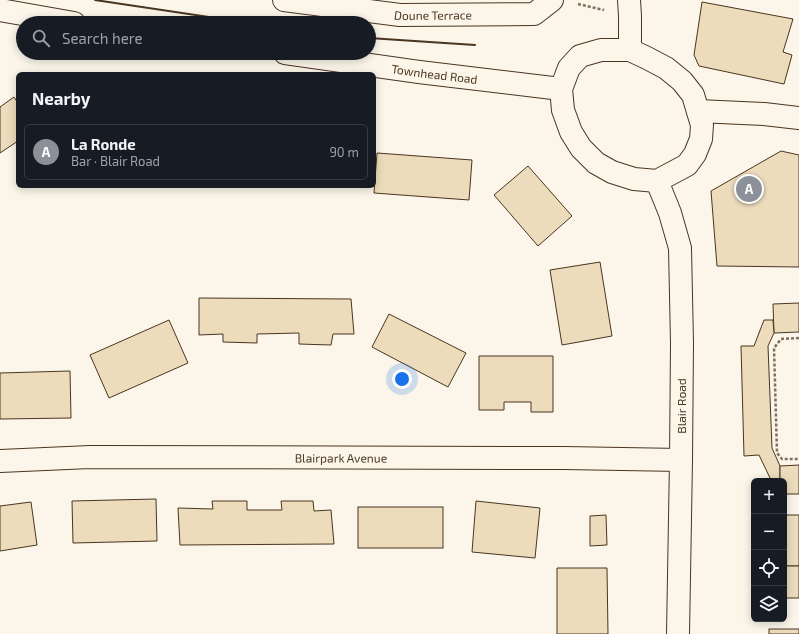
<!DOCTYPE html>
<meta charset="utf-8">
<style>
:root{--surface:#171b24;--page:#242831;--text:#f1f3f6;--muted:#9ea1a6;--line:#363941;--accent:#8c9099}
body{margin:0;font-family:"Exo 2",sans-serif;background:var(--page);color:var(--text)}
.controls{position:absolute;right:12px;bottom:12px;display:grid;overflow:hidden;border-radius:6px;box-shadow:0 2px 10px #0003}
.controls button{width:36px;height:36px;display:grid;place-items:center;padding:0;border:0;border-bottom:1px solid var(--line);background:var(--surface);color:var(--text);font:20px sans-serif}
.you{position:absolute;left:402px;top:379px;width:14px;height:14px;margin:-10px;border:3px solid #fff;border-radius:50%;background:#1a73e8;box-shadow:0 0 0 6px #1a73e833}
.badge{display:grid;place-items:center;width:26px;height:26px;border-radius:50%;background:var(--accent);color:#fff;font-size:13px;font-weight:700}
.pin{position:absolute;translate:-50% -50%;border:2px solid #fff;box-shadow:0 1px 4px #0006}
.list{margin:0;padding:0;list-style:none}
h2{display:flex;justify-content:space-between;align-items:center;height:52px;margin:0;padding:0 16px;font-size:17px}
h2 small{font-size:13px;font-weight:400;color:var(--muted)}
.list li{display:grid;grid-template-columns:26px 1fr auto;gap:12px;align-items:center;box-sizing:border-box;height:56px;margin:0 8px 8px;padding:0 8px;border:1px solid var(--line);border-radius:6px}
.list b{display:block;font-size:15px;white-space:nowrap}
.list p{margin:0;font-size:13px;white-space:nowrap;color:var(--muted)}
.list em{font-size:13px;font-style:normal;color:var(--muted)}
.icon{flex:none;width:22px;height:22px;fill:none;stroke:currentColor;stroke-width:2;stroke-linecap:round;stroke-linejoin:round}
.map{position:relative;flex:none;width:799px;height:634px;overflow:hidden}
.search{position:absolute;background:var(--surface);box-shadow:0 2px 10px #0003;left:16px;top:16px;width:360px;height:44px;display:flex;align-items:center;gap:10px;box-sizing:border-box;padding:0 14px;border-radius:22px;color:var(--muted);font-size:15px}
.panel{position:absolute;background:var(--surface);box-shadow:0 2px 10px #0003;left:16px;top:72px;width:360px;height:116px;border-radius:6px}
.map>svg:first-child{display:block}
</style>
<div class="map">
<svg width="799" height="634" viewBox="0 0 799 634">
<rect width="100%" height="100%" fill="#fbf6e9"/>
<g fill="#ecdcbc" stroke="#4a3520">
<polygon points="702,2 793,19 783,52 792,55 784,84 699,66 694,55"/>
<polygon points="14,97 18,103 18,141 0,153 0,107"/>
<polygon points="781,151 799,155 799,267 717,266 711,191"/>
<polygon points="377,153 472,160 469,200 374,193"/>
<polygon points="528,166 572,216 538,246 494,195"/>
<polygon points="600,262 612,336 562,345 550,270"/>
<polygon points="199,298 351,299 354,334 333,334 331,345 299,344 299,333 257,334 257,343 223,342 223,334 199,335"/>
<polygon points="799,303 799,332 774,333 773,304"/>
<polygon points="389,314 466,353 448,387 372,347"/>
<polygon points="169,320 188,363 109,398 90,355"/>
<polygon points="764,320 773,320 774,333 768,346 772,448 780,466 780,480 771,480 759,455 744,456 741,346 754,346"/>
<polygon points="479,356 553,356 553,412 531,412 531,402 504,402 504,410 479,410"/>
<polygon points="70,371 71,418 0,419 0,373"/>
<polygon points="799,465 799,494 784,494 784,481 780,481 780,466"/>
<polygon points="156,499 157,541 73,543 72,501"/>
<polygon points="212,501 247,501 247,510 282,510 281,501 313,501 314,511 331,510 334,544 180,545 178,508 213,509"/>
<polygon points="476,501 540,508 535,558 472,552"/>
<polygon points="31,502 37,545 0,551 0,506"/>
<rect x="358" y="507" width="85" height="41"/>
<polygon points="606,515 607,545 590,546 590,516"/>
<rect x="784" y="515" width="15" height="51"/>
<rect x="784" y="566" width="15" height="32"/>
<polygon points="557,568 607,568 608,634 557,634"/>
<rect x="769" y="629" width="30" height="5"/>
</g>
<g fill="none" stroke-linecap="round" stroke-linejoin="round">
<defs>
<g id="minor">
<path id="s1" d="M 284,0 L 400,15 L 534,14 L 552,0"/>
<path id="s2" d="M 0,461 L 90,457 L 564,458 L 681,460"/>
</g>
<g id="tertiary">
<polyline points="629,0 630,16 630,50"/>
<polyline points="0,10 74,23"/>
<polygon points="601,50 630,50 647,58 666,68 682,81 693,95 702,125 701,139 695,154 687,165 657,181 634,179 612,172 596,163 581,148 571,132 563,110 561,89 569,68 580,56"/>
<path id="s3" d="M 285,53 L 419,72 L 561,89"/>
<polyline points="698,111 764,114 799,118"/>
<polyline points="657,181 670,213 680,248 682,343 681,460 678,634"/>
</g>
</defs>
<use href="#minor" stroke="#4a3520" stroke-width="24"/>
<use href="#tertiary" stroke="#4a3520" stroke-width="24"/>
<g stroke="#7f6f5c" stroke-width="2.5" stroke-dasharray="3 2" stroke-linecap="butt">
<polyline points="578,4 604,10"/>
<polyline points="799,338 781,339 774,348 777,453 782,459 799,459"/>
</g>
<use href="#minor" stroke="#fbf6e9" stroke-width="22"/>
<use href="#tertiary" stroke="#fbf6e9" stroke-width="22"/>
<g stroke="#4a3520" stroke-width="2">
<polyline points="95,0 249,23"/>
<polyline points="369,38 475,45"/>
</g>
</g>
<g text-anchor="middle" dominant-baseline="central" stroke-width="3" stroke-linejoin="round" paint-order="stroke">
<g font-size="12" fill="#4a3520" stroke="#fbf6e9">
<text stroke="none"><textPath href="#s1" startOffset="150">Doune Terrace</textPath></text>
<text stroke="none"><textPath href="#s3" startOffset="151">Townhead Road</textPath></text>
<text transform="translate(681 406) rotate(-90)">Blair Road</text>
<text stroke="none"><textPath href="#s2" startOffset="341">Blairpark Avenue</textPath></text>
</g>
</g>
</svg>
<div class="controls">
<button>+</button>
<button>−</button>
<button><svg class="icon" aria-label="locate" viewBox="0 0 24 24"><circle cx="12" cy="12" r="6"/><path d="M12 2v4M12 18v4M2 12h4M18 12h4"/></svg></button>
<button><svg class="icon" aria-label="layers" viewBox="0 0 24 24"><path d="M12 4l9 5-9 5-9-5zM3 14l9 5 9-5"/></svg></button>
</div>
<div class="you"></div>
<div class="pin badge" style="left:749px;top:189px">A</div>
<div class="search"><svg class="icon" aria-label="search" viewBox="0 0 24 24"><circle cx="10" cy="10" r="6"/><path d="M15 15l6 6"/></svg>Search here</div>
<section class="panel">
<h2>Nearby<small></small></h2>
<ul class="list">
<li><span class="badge">A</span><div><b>La Ronde</b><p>Bar · Blair Road</p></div><em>90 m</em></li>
</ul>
</section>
</div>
